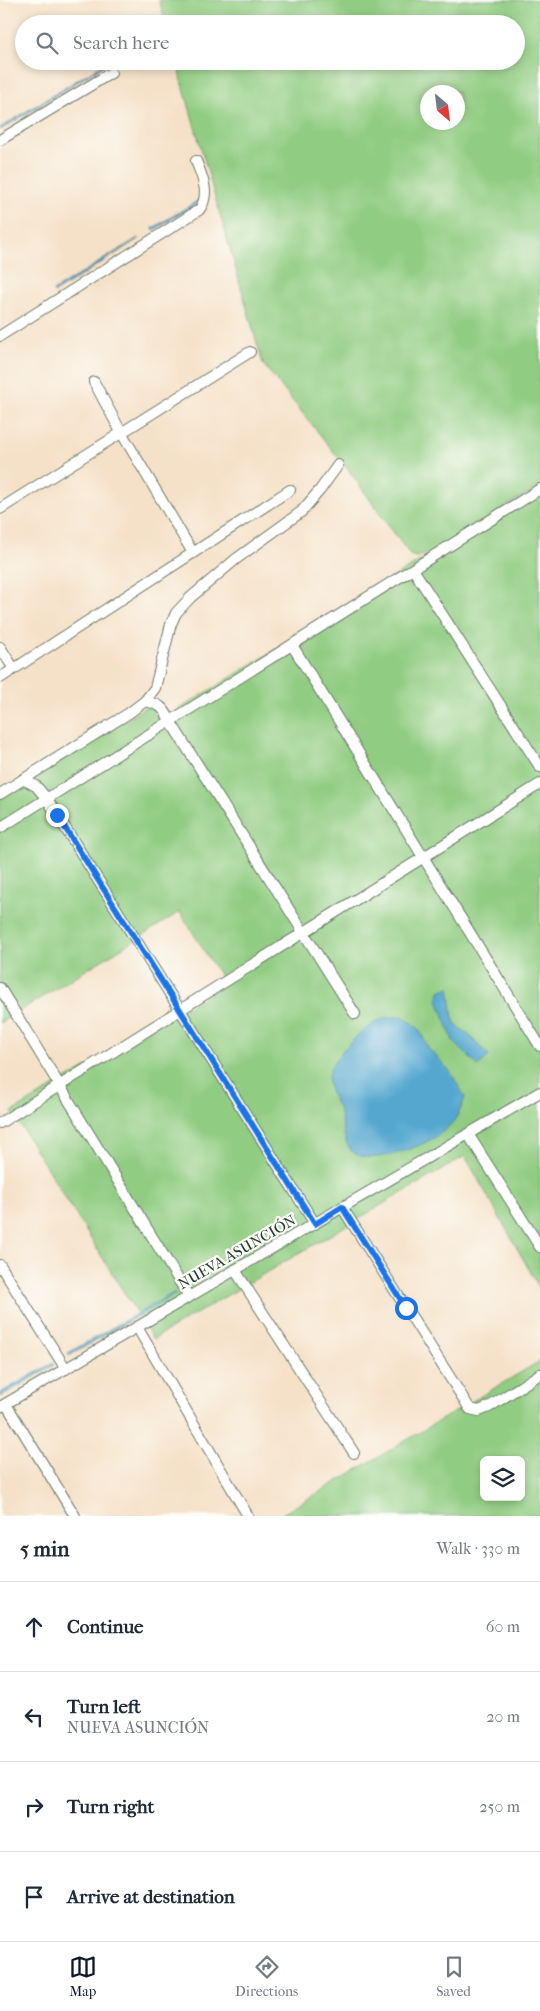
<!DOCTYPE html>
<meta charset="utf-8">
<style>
:root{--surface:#fff;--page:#f2f2f3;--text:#1f2937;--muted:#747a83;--line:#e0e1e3;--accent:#111827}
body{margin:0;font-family:"IM FELL French Canon",serif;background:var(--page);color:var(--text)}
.controls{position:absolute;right:15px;bottom:15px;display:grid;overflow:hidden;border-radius:8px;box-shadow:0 2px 8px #0003}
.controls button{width:45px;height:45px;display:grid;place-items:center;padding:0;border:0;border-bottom:1px solid var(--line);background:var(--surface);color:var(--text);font:25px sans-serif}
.compass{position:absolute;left:420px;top:85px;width:45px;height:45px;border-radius:50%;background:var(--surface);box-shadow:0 2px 8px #0003;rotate:152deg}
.stop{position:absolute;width:15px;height:15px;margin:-11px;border:4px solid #1a73e8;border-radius:50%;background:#fff}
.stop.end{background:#1a73e8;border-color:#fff;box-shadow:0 1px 5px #0008}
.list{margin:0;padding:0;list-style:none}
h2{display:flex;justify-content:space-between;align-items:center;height:65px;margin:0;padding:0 20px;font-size:21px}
h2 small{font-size:16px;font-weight:400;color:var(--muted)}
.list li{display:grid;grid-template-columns:32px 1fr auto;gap:15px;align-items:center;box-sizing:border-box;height:90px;padding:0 20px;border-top:1px solid var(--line)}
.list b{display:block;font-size:19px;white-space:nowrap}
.list p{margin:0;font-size:16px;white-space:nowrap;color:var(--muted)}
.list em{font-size:16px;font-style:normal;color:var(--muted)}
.icon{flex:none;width:28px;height:28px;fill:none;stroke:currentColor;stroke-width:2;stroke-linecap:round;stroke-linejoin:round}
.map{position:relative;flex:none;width:540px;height:1516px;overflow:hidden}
.search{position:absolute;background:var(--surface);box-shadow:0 2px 8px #0003;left:15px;right:15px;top:15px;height:55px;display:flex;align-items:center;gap:12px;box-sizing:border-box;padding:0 18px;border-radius:28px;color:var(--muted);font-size:19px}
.sheet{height:425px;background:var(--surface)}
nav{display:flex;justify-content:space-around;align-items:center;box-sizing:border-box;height:70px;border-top:1px solid var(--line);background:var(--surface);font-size:14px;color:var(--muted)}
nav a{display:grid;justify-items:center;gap:2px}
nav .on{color:var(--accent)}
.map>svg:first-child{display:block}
</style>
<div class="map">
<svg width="540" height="1516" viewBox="0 0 540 1516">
<rect width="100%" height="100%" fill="#fdfcf7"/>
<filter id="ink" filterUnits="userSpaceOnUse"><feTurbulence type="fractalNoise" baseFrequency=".02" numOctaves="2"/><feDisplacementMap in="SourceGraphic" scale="10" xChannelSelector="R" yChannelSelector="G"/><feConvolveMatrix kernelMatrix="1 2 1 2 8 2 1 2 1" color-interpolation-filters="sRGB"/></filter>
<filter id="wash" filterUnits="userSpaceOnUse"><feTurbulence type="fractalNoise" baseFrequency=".0096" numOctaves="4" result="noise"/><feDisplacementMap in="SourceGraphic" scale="20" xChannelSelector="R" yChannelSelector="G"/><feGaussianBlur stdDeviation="1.12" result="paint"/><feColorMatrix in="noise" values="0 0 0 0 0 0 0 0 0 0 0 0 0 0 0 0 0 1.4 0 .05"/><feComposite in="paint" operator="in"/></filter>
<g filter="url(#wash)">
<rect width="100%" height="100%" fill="#f5e1c8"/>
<g fill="#90cc81" stroke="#58845a" fill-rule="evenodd">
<path d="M 159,0 L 540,0 L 540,485 L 429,554 L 416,557 L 410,555 L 350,472 L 263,364 L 176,61 L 516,61 L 516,24 L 166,24 ZM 428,92 L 458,92 L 458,122 L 428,122 Z"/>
<polygon points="540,487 540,1289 465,1156 153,1339 12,1112 225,984 180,912 0,1023 0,799 131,717 149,704 160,721"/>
<path d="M 540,1361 L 540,1516 L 279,1516 ZM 484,1460 L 521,1460 L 521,1497 L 484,1497 Z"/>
</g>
<g fill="#55a7d0" stroke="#3a7282">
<polygon points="108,61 111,61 0,130 0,128"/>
<polygon points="199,200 200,202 154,230 153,228"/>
<polygon points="138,238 138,239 54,293 53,291"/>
<polygon points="449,987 453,1019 458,1027 467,1033 489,1056 478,1066 453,1041 438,1000 440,991"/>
<path d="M 403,1016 L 419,1029 L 428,1048 L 449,1070 L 465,1097 C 460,1112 457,1119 446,1129 C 432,1144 367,1170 351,1150 C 342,1139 343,1123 339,1110 C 335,1101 329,1092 328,1082 C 325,1062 363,1028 380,1020 C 387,1017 395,1017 403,1016 Z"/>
<polygon points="175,1292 176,1294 69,1356 68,1353"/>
<polygon points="53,1363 54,1365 0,1397 0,1393"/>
</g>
</g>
<g filter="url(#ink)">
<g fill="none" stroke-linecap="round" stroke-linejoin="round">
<defs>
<g id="street">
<polyline points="0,140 111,73"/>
<path d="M 0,336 L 199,210 C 211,195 202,176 196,161"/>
<polyline points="94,382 121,432 193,553"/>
<polyline points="0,509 250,352"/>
<polyline points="413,569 540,767"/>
<polyline points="292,645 540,1046"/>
<polyline points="0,647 14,669"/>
<polyline points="0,678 290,490"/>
<path d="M 145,701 C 159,704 164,707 170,721 L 355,1014"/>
<polyline points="23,779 36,786 47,799 315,1224"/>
<polyline points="0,794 129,713 145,701 155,688 171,624 176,613 190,598 236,559 301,512 320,490 338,465"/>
<polyline points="0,828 540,489"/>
<polyline points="0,988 189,1297"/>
<polyline points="0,1123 540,784"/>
<polyline points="468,1134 540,1247"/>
<polyline points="342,1207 470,1409 479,1411 489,1407 540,1374"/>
<polyline points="0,1265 66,1369"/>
<polyline points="235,1270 354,1453"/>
<polyline points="137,1327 248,1516"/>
<polyline points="6,1404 75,1516"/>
<polyline points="0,1407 540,1092"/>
</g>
</defs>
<use href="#street" stroke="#6a7668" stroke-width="12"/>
<use href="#street" stroke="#fff" stroke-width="10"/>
</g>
</g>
<g fill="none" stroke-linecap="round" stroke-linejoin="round" filter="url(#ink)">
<polyline stroke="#1a73e8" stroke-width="6" points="57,815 315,1224 342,1207 406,1308"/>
</g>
<g text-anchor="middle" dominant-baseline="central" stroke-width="4.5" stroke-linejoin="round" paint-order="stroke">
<g font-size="15" fill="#1f3d34" stroke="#fdfcf7">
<text transform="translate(237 1252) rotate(-30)">NUEVA ASUNCIÓN</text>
</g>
</g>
</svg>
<div class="controls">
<button><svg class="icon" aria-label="layers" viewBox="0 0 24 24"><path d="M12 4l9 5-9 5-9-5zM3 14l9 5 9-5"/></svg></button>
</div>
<svg class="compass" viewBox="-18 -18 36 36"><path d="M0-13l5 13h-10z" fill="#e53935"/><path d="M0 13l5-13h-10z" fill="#747a83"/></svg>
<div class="stop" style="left:406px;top:1308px"></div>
<div class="stop end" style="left:57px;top:815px"></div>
<div class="search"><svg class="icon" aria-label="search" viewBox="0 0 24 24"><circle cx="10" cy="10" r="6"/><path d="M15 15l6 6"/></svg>Search here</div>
</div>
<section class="sheet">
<h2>5 min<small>Walk · 330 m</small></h2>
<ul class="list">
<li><svg class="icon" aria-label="ahead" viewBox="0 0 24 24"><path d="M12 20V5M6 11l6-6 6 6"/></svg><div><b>Continue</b></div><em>60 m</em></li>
<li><svg class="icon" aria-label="left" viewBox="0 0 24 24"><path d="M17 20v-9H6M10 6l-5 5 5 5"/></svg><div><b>Turn left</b><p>NUEVA ASUNCIÓN</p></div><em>20 m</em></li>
<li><svg class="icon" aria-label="right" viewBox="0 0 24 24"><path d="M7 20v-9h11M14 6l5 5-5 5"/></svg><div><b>Turn right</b></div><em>250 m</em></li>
<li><svg class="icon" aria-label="arrive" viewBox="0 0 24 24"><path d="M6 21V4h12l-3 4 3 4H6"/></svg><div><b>Arrive at destination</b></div></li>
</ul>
</section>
<nav>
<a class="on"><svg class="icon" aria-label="map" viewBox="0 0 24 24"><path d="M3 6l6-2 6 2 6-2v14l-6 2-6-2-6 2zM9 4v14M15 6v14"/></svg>Map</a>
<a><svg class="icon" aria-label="directions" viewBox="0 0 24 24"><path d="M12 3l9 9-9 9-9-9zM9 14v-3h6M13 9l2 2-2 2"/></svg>Directions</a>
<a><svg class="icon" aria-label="saved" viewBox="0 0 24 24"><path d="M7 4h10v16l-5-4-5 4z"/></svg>Saved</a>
</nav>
